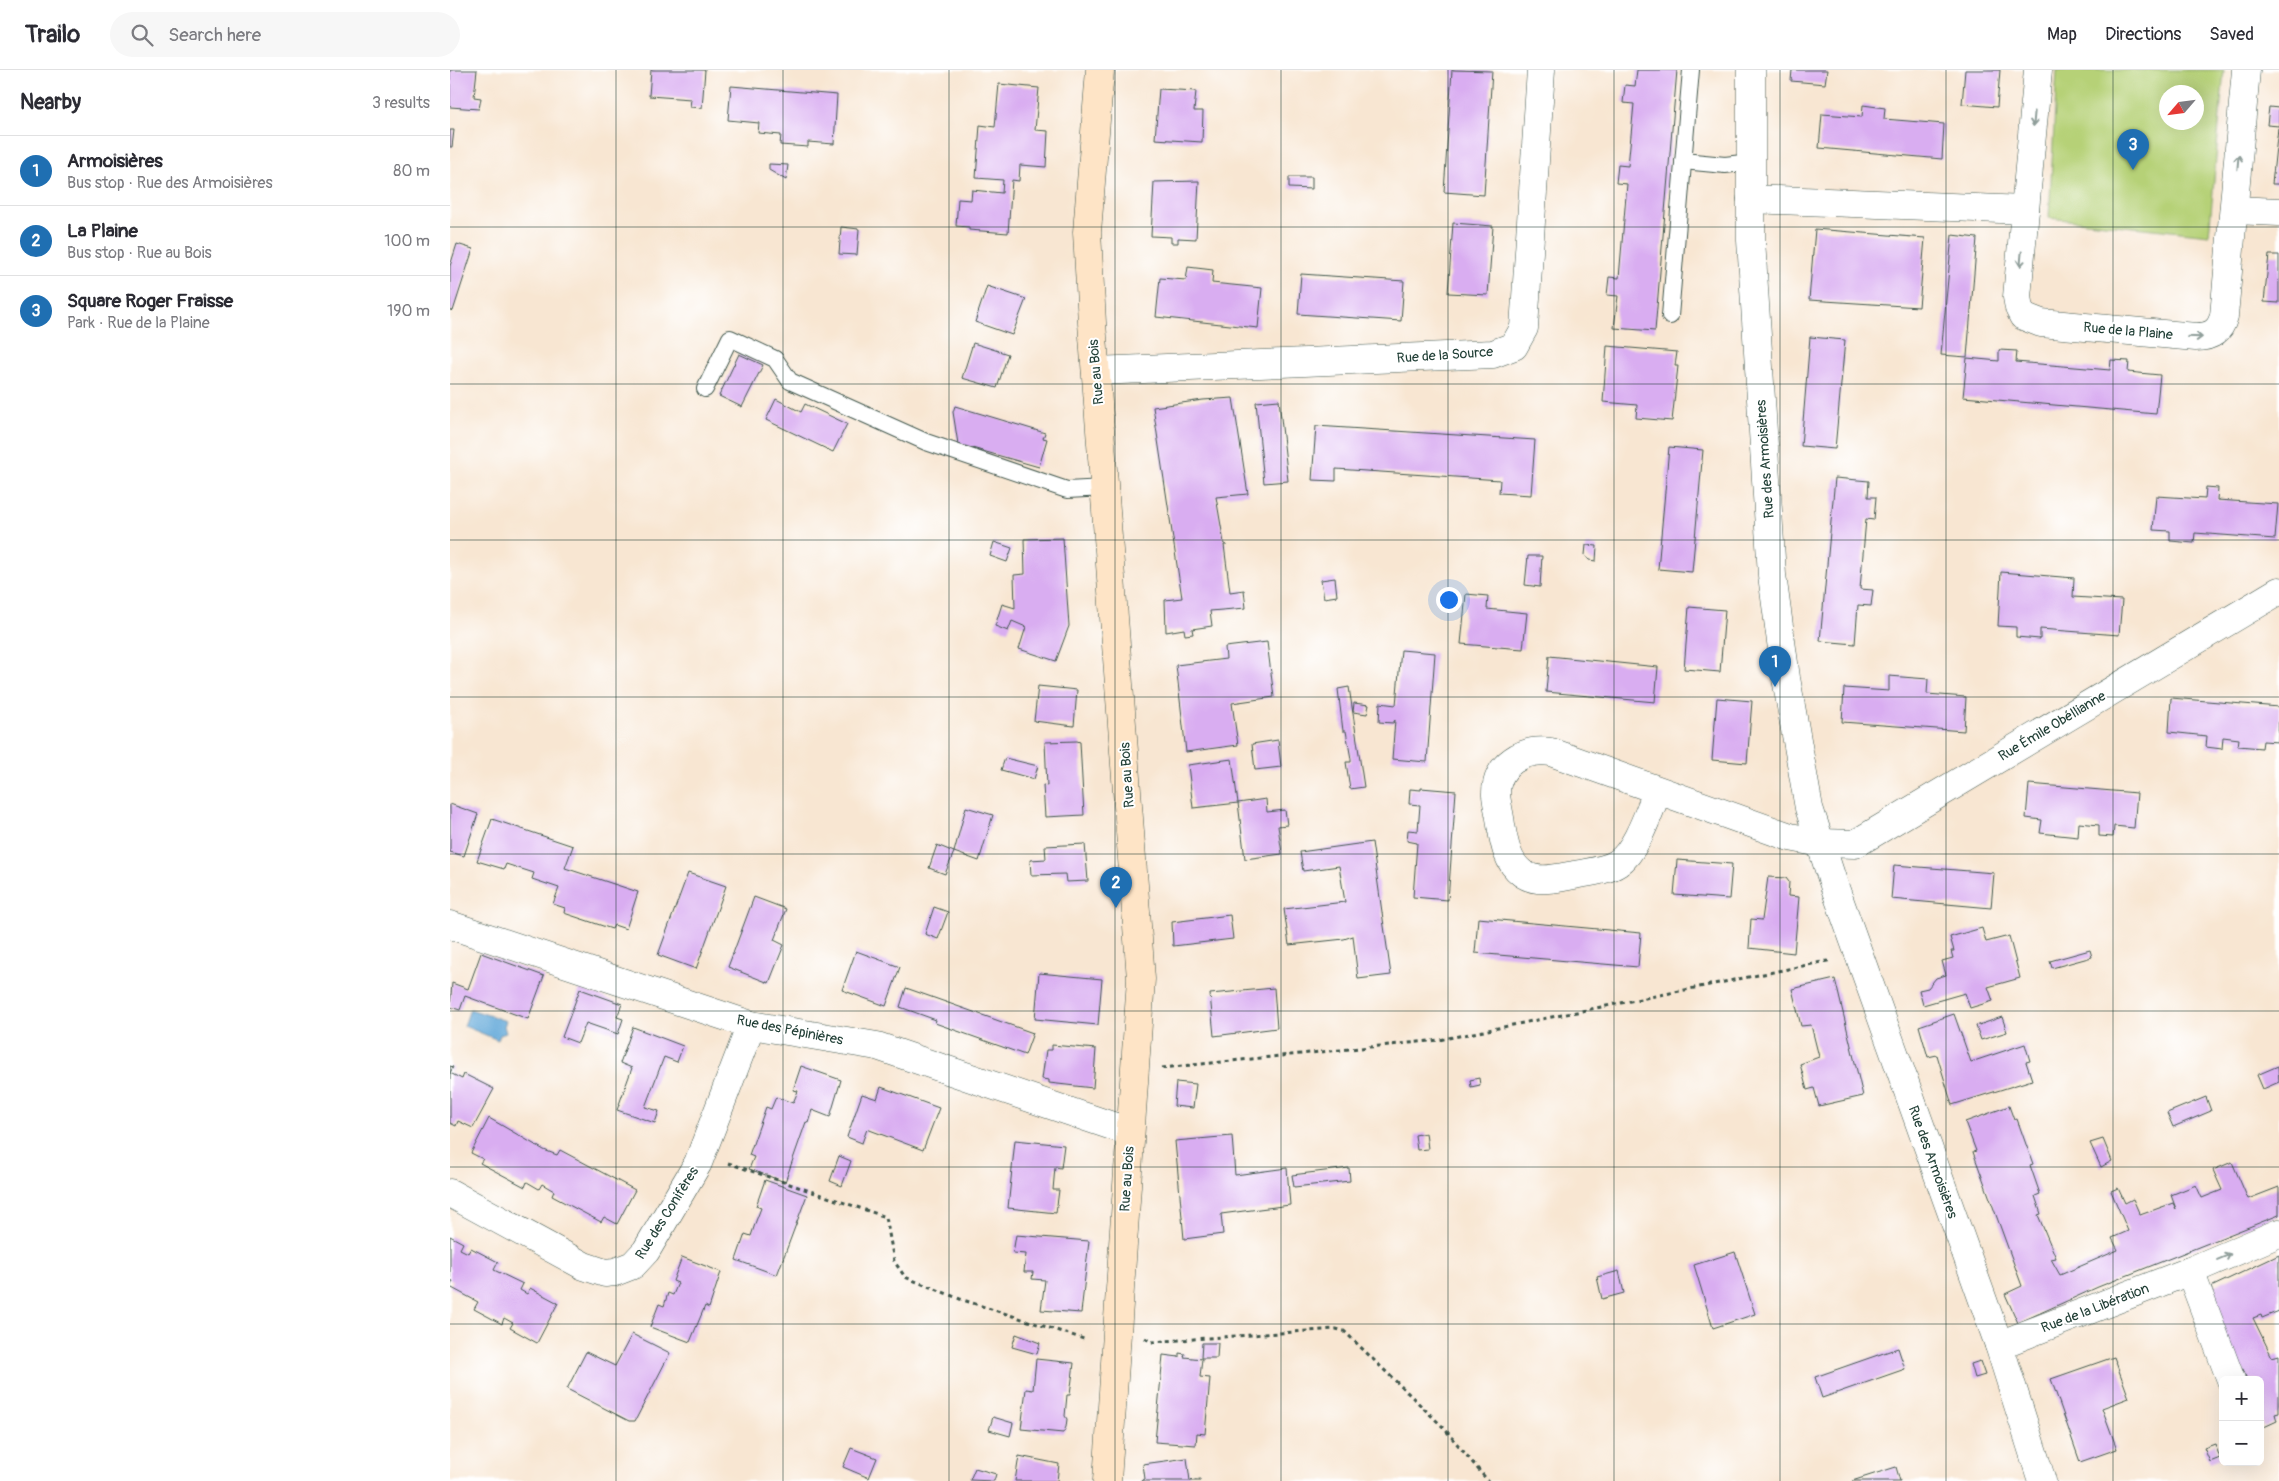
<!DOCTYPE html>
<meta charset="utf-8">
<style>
:root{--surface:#fff;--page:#f7f7f7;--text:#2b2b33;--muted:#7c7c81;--line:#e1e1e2;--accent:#1f6fb2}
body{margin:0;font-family:Pangolin,sans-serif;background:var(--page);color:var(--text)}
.controls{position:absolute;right:15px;bottom:15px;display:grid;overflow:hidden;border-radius:8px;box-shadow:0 5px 20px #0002}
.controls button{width:45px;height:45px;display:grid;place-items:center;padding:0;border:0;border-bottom:1px solid var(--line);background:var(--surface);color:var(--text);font:25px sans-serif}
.compass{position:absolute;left:1709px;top:15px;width:45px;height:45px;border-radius:50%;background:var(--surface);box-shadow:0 5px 20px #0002;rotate:242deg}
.you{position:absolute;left:998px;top:529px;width:18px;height:18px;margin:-12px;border:4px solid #fff;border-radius:50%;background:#1a73e8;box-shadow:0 0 0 8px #1a73e833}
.badge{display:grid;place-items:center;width:32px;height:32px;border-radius:50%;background:var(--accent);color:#fff;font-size:16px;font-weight:700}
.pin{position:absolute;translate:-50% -41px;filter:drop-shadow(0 1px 2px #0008)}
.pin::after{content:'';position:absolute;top:26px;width:18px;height:15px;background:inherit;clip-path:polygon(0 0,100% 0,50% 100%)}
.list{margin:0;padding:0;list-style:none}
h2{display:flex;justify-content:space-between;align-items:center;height:65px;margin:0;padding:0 20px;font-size:21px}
h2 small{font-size:16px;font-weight:400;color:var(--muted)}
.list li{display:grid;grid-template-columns:32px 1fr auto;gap:15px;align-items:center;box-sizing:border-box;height:70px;padding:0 20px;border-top:1px solid var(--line)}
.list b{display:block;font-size:19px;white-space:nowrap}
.list p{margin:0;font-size:16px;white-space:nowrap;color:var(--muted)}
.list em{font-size:16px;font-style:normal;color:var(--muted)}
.icon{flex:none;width:28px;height:28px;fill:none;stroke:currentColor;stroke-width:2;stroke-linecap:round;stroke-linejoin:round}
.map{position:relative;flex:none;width:1829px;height:1411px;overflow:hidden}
header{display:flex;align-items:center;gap:30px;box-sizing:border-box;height:70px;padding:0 25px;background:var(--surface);border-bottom:1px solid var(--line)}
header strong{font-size:24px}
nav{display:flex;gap:28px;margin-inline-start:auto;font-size:18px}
.search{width:350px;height:45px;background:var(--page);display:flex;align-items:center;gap:12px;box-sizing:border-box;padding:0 18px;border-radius:28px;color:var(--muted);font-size:19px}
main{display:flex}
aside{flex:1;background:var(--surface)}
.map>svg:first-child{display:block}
</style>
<header>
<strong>Trailo</strong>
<div class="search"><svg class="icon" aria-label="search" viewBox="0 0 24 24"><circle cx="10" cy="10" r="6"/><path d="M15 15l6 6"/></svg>Search here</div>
<nav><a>Map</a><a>Directions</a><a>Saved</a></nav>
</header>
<main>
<aside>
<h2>Nearby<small>3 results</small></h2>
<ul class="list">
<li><span class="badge">1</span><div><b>Armoisières</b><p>Bus stop · Rue des Armoisières</p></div><em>80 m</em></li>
<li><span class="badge">2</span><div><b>La Plaine</b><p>Bus stop · Rue au Bois</p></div><em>100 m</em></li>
<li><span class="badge">3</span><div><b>Square Roger Fraisse</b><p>Park · Rue de la Plaine</p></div><em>190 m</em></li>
</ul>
</aside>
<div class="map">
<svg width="1829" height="1411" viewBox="0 0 1829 1411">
<rect width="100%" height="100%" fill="#fff"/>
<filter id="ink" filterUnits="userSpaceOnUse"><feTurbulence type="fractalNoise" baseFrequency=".02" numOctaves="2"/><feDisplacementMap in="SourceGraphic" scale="10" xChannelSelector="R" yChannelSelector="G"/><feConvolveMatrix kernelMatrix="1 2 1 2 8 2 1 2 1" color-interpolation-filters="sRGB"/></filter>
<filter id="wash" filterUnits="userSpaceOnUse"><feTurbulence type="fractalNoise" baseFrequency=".0096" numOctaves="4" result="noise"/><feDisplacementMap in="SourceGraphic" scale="20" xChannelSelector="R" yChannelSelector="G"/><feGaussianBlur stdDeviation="1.12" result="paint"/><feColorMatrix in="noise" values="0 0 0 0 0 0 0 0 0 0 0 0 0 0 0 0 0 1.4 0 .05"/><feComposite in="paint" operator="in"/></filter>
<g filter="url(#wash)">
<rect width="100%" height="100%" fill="#f8e6d2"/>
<path fill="#b6d177" stroke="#6a8756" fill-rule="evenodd" d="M 1607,0 L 1774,0 L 1759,165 L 1599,148 ZM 1716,22 L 1746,22 L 1746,52 L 1716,52 Z"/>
<polygon fill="#63a9d9" stroke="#417386" points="20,939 56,951 54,956 56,963 50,965 48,970 14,956"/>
<g id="blocks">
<g fill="#d9adf1">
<polygon points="0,0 27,0 24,27 31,28 29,39 0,37"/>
<polygon points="201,0 255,0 252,38 240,37 241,29 199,26"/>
<polygon points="1002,0 1042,1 1034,125 994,122"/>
<polygon points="1187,0 1227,0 1205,261 1164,258 1168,226 1157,225 1159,207 1169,208 1177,114 1166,113 1168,95 1178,96 1184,34 1173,33 1175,15 1185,16"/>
<polygon points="1342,0 1377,0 1375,14 1341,11"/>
<polygon points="1515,0 1550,0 1547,37 1512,34"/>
<polygon points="549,14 589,18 585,60 598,61 596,97 570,95 569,111 562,110 558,163 519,160 519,157 506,156 508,129 521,130 522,120 552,123 553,110 526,108 530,55 545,57"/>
<polygon points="281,16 387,25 384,74 358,72 358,77 330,75 331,65 308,63 309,53 278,50"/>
<polygon points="709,19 746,21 744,41 753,41 752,72 705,69"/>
<polygon points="1413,35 1435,38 1434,49 1494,54 1492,89 1369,78 1372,44 1412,47"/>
<polygon points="1819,37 1829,38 1829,56 1817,55"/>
<polygon points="1828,58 1829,58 1829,114 1822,114"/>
<polygon points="0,60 4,60 2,77 0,77"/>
<polygon points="319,94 338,95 336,110 319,100"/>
<polygon points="839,107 862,107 862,119 839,118"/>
<polygon points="749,111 746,169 728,168 728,173 721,173 721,167 701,166 704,112"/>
<polygon points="1003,153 1043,156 1038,225 998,223"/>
<polygon points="391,157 409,159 407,185 389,184"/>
<polygon points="1365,159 1475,168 1469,237 1359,230"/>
<polygon points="1502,165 1527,168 1517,287 1491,285"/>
<polygon points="7,174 23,179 3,241 0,240 0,196"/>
<polygon points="1819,185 1829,185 1829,233 1814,232"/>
<polygon points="738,197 763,200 762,213 812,218 808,258 706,247 710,208 736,210"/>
<polygon points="851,204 954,211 951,251 848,244"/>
<polygon points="537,216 576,229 562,265 525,252"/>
<polygon points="1360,267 1395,270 1385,379 1351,376"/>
<polygon points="523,273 558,284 547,318 512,308"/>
<polygon points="1157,276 1227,282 1225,296 1228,296 1222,351 1186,348 1187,335 1153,332"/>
<polygon points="1549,280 1567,281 1566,292 1660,300 1661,290 1679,291 1678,302 1710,305 1706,344 1513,327 1517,288 1549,291"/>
<polygon points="289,284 313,295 292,337 269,326"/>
<polygon points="783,328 798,424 766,427 774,473 777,475 774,475 780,522 794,520 796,538 760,541 762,556 742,559 743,564 735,565 734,559 716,562 715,530 732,528 703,337 753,330"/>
<polygon points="326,329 351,342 355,334 397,354 383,382 316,350"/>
<polygon points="829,330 838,411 814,413 806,332"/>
<polygon points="505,336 595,363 593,368 597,369 589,397 508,374 503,342"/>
<polygon points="866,356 1085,370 1081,425 1049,423 1050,410 886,399 886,411 862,410"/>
<polygon points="1219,377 1253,380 1242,502 1208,499"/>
<polygon points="1385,408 1419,411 1418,427 1426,427 1424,450 1416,449 1410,519 1423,520 1421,536 1408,535 1405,574 1370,571"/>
<polygon points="1756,417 1768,418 1767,430 1828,434 1825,469 1745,463 1744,473 1720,471 1720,461 1703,460 1706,426 1755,429"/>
<polygon points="613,468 619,556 606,591 569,579 576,557 562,551 558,561 545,556 552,534 565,538 564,505 575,504 574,469"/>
<polygon points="544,472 562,478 557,492 540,486"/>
<polygon points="1136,475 1147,476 1146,491 1139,490 1135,485"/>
<polygon points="1078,486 1092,486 1090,517 1075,515"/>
<polygon points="1551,502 1624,508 1623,527 1672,530 1669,565 1590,559 1590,569 1566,567 1566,557 1548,556"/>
<polygon points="885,508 887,526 874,528 871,510"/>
<polygon points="1016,524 1038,526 1037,539 1077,543 1073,579 1011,574"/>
<polygon points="1239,537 1275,540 1270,602 1234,599"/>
<polygon points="817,572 824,627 782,633 788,675 736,682 726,595 776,589 775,577"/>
<polygon points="951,580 985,583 977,692 942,689 945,650 943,653 929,652 930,633 946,635"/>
<polygon points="1099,586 1208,597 1205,632 1096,622"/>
<polygon points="1439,606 1478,609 1477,624 1516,627 1514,661 1392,652 1394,618 1439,621"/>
<polygon points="588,616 627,620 624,656 584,651"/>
<polygon points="899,617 914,717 900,719 896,692 901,692 901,689 896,661 893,661 888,619"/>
<polygon points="1267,628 1302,631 1297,693 1262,690"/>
<polygon points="1721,628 1829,637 1828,672 1813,671 1812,678 1788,676 1789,669 1773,667 1772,679 1756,677 1757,666 1719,662"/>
<polygon points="904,633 919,635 917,644 903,642"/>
<polygon points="828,670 831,697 805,700 802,674"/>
<polygon points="627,671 630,672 634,745 595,747 593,715 597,716 595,672"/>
<polygon points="555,688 588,696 584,709 551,700"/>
<polygon points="782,689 788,733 816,729 817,742 835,740 837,755 828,756 832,784 795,789 788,733 743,738 738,695"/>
<polygon points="1579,714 1687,723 1684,758 1664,756 1663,767 1649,766 1649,755 1629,753 1628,767 1590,763 1592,750 1576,748"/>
<polygon points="971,718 1006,721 998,830 963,827 967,773 957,771 958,760 968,761 970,735 959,734 960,719 971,720"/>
<polygon points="0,734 28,744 14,786 0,782"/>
<polygon points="516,737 543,745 529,791 504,782"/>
<polygon points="42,749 123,776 115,798 188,822 176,859 164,855 162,859 114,843 115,838 103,834 109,818 82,809 84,803 56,794 54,799 27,791"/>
<polygon points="922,772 941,905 908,909 903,866 894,869 839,875 834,839 895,832 889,796 853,801 850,782"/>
<polygon points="635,774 638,811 616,812 615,804 581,805 580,790 596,789 595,776"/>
<polygon points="487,775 504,782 495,804 479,798"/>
<polygon points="1227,790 1282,794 1279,829 1224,825"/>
<polygon points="1444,795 1544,803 1541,838 1441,829"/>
<polygon points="238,803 276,816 246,899 208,885"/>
<polygon points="1318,807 1336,808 1339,812 1338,826 1349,827 1344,883 1299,878 1301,849 1312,850"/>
<polygon points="304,827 336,839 324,870 334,875 319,913 278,897"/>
<polygon points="484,837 498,842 488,869 475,864"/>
<polygon points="780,845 783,869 723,876 722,852"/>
<polygon points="1028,848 1191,863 1188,897 1025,883"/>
<polygon points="1532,858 1536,872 1559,866 1570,908 1538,917 1543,931 1520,938 1515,923 1473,935 1469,920 1478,918 1486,908 1496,905 1492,891 1503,888 1501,881 1504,881 1500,867"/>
<polygon points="1640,880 1642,887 1602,898 1600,891"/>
<polygon points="406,881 450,897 436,936 392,920"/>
<polygon points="31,883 94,906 78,949 15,926 10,940 0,937 2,913 18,919"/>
<polygon points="589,903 652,909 648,955 585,949"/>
<polygon points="1385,909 1413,1026 1369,1036 1364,1018 1357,1020 1350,994 1369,987 1361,955 1351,956 1342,919"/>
<polygon points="456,918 583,963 575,985 485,953 486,950 450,937"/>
<polygon points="824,918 827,958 764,966 760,924"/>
<polygon points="130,919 172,934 167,947 173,949 168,964 136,953 128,973 112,967"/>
<polygon points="1504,944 1521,992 1575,974 1580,991 1576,992 1582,1010 1502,1035 1487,985 1478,987 1469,956"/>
<polygon points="1552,947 1557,962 1531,970 1526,956"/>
<polygon points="183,957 233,976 227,992 214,987 195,1037 209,1041 205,1053 167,1040 182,998 170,993"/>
<polygon points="602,975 646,979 643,1018 599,1013 599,1010 592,1009 596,980 602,980"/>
<polygon points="0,996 3,997 0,1003 12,1009 14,1004 44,1019 23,1058 8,1051 6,1056 0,1053"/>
<polygon points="351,996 391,1010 380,1047 362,1040 358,1053 356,1052 335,1112 299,1099 304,1087 299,1085 316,1037 321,1039 326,1027 343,1033 348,1021 343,1020"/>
<polygon points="1828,996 1829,1012 1813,1019 1807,1005"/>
<polygon points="1029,1008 1030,1015 1021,1017 1020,1010"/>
<polygon points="726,1012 746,1014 743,1038 724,1036"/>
<polygon points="431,1017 489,1038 473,1080 417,1059 412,1073 397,1067 412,1024 427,1029"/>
<polygon points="1756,1027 1761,1041 1723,1057 1717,1043"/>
<polygon points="1559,1036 1564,1050 1567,1049 1583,1094 1580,1095 1590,1124 1585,1126 1591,1144 1588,1145 1606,1188 1601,1189 1610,1205 1668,1180 1662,1168 1678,1161 1661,1121 1668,1118 1675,1133 1683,1129 1690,1145 1723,1133 1726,1139 1721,1125 1746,1115 1752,1128 1772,1120 1763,1100 1782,1092 1798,1129 1829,1117 1829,1145 1648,1217 1568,1253 1555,1224 1572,1216 1523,1082 1526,1081 1515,1052"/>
<polygon points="39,1048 94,1080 107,1085 110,1080 185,1120 167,1154 154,1147 151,1152 102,1126 104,1121 92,1114 89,1119 77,1112 75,1117 30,1093 33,1089 21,1083"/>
<polygon points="976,1063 978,1079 967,1080 965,1065"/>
<polygon points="782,1066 785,1105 837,1098 840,1135 771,1144 773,1164 734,1169 725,1071"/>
<polygon points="1653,1069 1662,1091 1651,1097 1640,1073"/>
<polygon points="565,1070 614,1075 611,1098 605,1097 603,1120 609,1120 606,1143 558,1138"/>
<polygon points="389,1086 401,1091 392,1116 380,1111"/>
<polygon points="899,1098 900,1111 844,1117 842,1105"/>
<polygon points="315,1110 357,1125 327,1205 286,1190 295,1164 301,1166 306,1151 311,1138 306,1136"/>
<polygon points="566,1165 639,1171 631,1243 591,1240 595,1210 582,1209 583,1202 574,1202 576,1184 563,1183"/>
<polygon points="0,1166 13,1173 10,1179 18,1183 21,1178 48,1192 44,1200 73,1214 70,1220 77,1224 80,1218 108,1233 87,1273 60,1258 63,1253 54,1248 52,1254 24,1239 28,1232 0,1217 3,1211 0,1210"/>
<polygon points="1285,1182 1305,1244 1263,1258 1244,1195"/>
<polygon points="1829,1185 1829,1241 1812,1248 1811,1245 1803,1248 1822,1287 1829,1285 1829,1343 1825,1344 1827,1351 1814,1357 1810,1346 1810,1310 1797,1310 1793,1299 1786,1301 1760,1227 1761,1217"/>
<polygon points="232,1187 271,1202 259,1238 255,1236 240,1272 200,1257 209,1234 214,1236 218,1223 223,1225 228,1213 223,1211"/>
<polygon points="1169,1201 1174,1223 1152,1229 1147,1207"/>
<polygon points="182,1264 220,1283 185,1351 179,1351 117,1319 136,1282 165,1296"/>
<polygon points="566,1264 590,1273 587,1284 562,1277"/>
<polygon points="752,1273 768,1273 767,1288 751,1288"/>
<polygon points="1448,1278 1455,1299 1372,1328 1365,1307"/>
<polygon points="729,1283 735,1284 734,1287 752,1289 750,1307 760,1308 755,1364 747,1363 746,1375 705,1372 713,1285 729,1287"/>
<polygon points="1664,1287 1679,1328 1652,1338 1667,1379 1630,1392 1601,1309"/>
<polygon points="586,1289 624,1293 620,1325 617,1325 615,1346 617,1349 616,1357 613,1363 571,1359 576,1319 583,1320"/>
<polygon points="1530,1291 1535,1305 1525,1308 1521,1294"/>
<polygon points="543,1347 563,1353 560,1366 539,1360"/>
<polygon points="1765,1374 1770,1388 1760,1392 1754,1378"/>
<polygon points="401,1378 427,1388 419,1408 393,1397"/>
<polygon points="569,1386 609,1394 607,1411 565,1411"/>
<polygon points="737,1388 740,1411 750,1409 750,1411 691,1411 695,1409 693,1394"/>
<polygon points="1446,1397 1450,1411 1402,1411"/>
<polygon points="525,1398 546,1404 544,1411 520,1410"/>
</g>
</g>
</g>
<g filter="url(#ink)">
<use href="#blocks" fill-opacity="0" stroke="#40564c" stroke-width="1"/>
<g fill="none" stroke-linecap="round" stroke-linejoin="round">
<defs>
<g id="service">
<polyline points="1233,91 1275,95 1301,92"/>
<polyline points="1220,246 1241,0"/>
<polyline points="255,319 280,268 325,289 340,311 476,372 617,420 655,418"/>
</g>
<g id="minor">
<polyline points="1301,0 1301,170 1322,505 1336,608 1359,738 1384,815 1549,1275 1592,1411"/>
<path d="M 1588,0 L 1567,227 L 1569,238 L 1573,246 L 1591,253 L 1746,267 C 1762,267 1770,261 1774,246 L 1796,0"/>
<polyline points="1301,129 1575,140"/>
<polyline points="1784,140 1829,142"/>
<polyline points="646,301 1043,284 1064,276 1074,258 1091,0"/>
<path d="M 1208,720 C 1199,741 1187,780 1168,793 C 1156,801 1138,802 1124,805 C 1107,808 1087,814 1072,803 C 1057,792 1054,772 1051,755 C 1050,745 1047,735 1046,725 C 1045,694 1074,678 1101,682 L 1340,767 L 1371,773 L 1405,774 L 1829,521"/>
<polyline points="0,855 301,955 427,976 680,1062"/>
<polyline points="0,1123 134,1196 155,1203 165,1202 183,1195 196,1181 248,1093 301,955"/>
<polyline points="1740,1201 1781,1310"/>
<polyline points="1549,1275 1740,1201 1829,1163"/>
</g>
<polyline id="secondary" points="650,0 637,162 642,253 691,909 657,1411"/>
</defs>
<use href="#service" stroke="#40564c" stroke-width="18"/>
<use href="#minor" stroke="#40564c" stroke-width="29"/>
<use href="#secondary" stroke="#40564c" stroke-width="29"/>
<g stroke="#40564c" stroke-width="3" stroke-dasharray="4 4" stroke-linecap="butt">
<polyline points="712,998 989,970 1382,890"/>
<polyline points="278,1093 436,1147 444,1191 455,1207 510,1229 637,1270"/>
<polyline points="695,1268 701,1272 886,1259 894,1261 993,1357 1038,1411"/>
</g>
<use href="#service" stroke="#fff" stroke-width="16"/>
<use href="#minor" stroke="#fff" stroke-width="28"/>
<use href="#secondary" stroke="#fee4c6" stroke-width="28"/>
</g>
<defs><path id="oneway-shaft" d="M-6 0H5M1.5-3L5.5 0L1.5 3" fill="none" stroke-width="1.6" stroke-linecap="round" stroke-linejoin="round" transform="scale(1.25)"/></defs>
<g stroke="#8f9e9a">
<use href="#oneway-shaft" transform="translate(1584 49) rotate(95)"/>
<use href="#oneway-shaft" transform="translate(1788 92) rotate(-85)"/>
<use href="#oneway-shaft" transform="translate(1571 189) rotate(95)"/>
<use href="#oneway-shaft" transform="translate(1745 267) rotate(2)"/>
<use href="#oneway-shaft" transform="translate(1774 1187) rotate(-23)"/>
</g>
</g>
<path fill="none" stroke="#1f3d34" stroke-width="1" stroke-opacity="0.55" d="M 166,0 L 166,1411M 333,0 L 333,1411M 499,0 L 499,1411M 665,0 L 665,1411M 831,0 L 831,1411M 998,0 L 998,1411M 1164,0 L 1164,1411M 1330,0 L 1330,1411M 1496,0 L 1496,1411M 1663,0 L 1663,1411M 0,157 L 1829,157M 0,314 L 1829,314M 0,470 L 1829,470M 0,627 L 1829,627M 0,784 L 1829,784M 0,941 L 1829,941M 0,1097 L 1829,1097M 0,1254 L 1829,1254"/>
<g text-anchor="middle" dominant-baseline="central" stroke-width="4" stroke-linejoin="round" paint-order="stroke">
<g font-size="14" fill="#1f3d34" stroke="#fff">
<text transform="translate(1678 261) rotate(5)">Rue de la Plaine</text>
<text transform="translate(995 285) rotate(-4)">Rue de la Source</text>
<text transform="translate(646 302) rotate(-95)">Rue au Bois</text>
<text transform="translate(1315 389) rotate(-94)">Rue des Armoisières</text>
<text transform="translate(1602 656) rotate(-31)">Rue Émile Obéllianne</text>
<text transform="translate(677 705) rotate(-94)">Rue au Bois</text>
<text transform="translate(340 960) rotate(11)">Rue des Pépinières</text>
<text transform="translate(1483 1092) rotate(70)">Rue des Armoisières</text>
<text transform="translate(677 1109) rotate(-86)">Rue au Bois</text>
<text transform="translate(217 1143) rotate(-58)">Rue des Conifères</text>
<text transform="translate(1645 1238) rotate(-21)">Rue de la Libération</text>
</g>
</g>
</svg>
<div class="controls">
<button>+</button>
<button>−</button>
</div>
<svg class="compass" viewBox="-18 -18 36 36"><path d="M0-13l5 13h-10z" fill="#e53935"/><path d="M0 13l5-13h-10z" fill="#7c7c81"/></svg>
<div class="you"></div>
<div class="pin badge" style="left:1325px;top:617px">1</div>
<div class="pin badge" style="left:666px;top:838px">2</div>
<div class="pin badge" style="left:1683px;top:100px">3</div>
</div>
</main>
